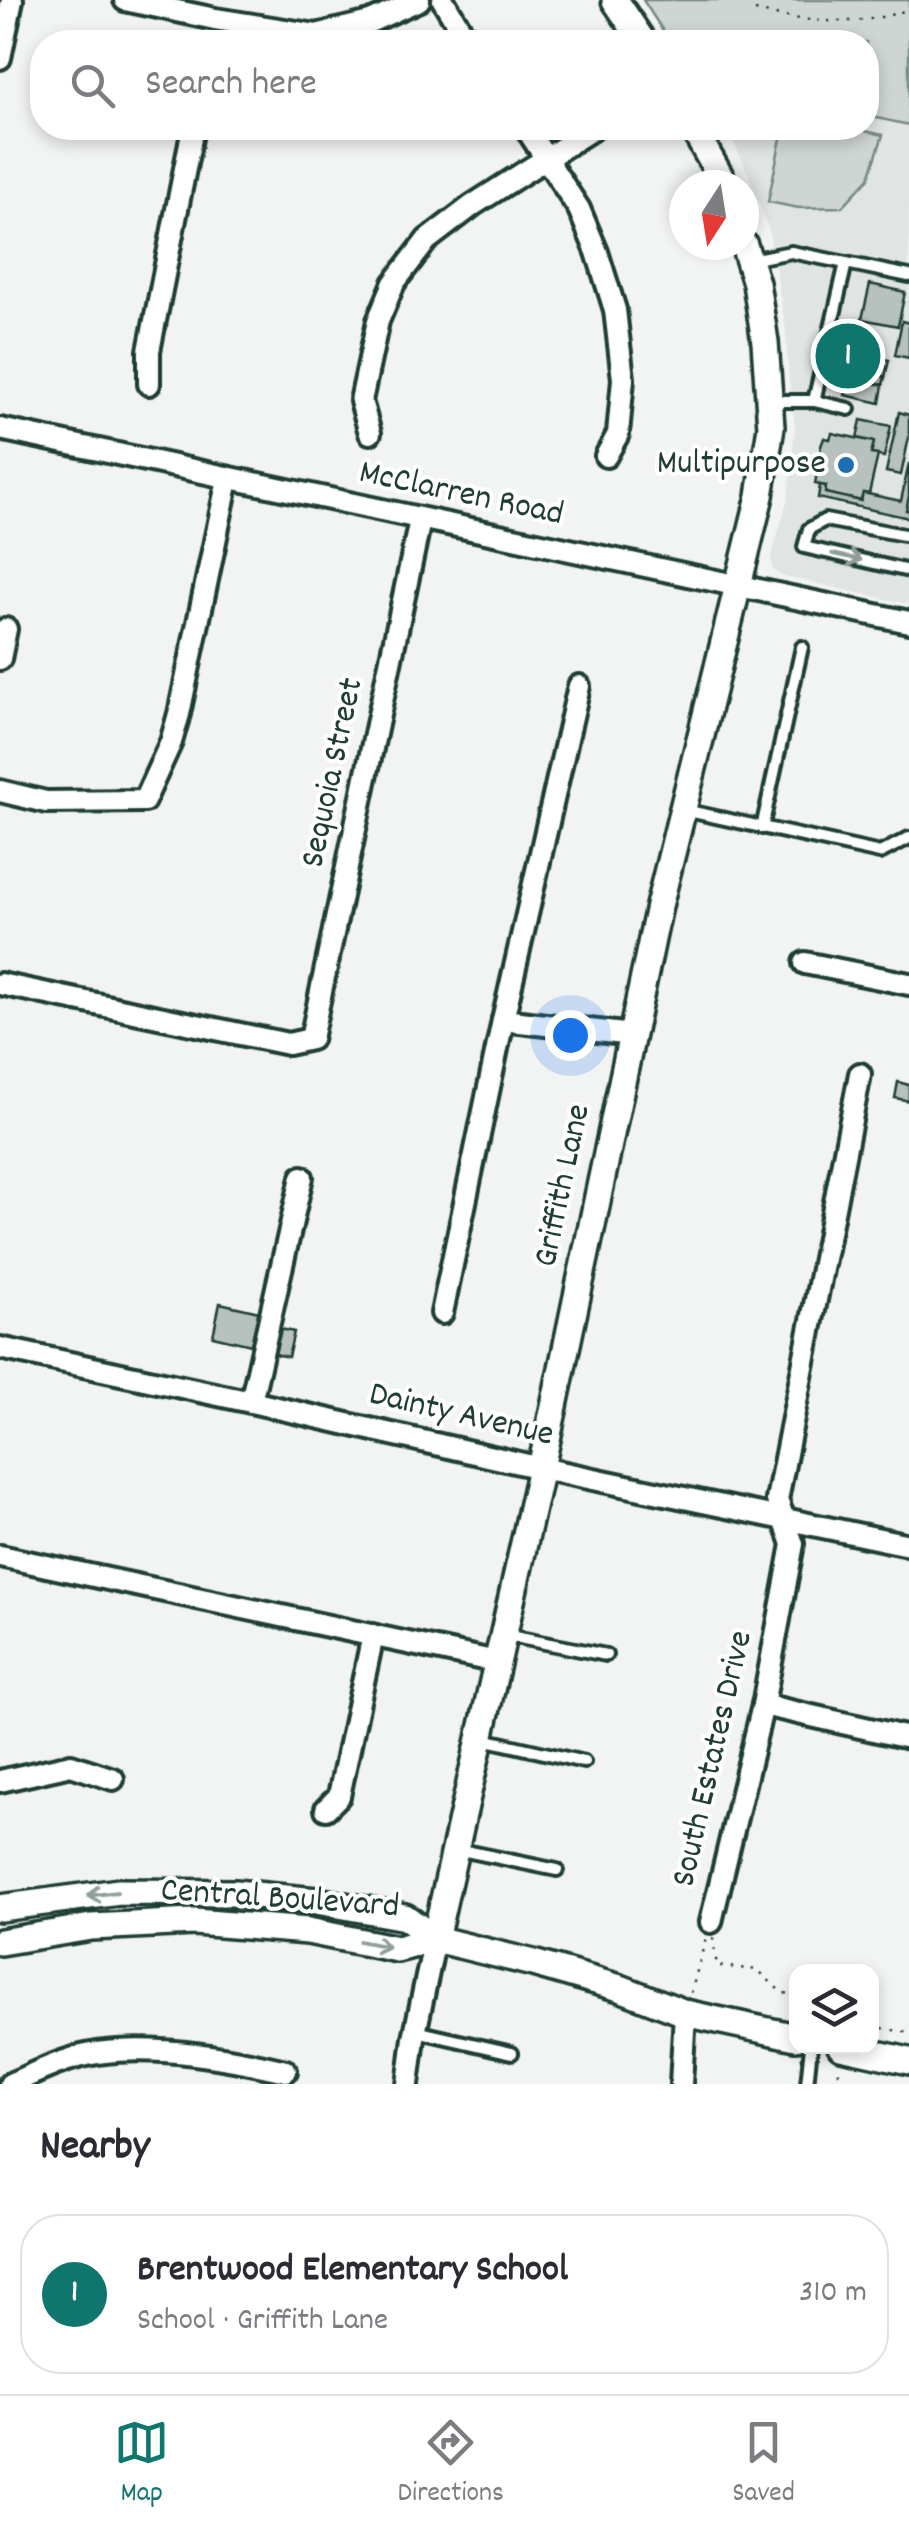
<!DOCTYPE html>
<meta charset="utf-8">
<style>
:root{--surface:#fff;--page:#f2f2f3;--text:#2b2b33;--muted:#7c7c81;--line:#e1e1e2;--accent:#0f766e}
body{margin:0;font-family:Dekko,sans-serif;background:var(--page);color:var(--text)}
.controls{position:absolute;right:30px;bottom:30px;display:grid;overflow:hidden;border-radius:20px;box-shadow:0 5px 15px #0003}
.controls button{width:90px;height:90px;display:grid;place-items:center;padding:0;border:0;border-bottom:2px solid var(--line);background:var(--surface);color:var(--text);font:50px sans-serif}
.compass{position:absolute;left:669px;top:170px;width:90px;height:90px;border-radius:50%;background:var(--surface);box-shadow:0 5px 15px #0003;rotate:192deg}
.you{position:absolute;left:570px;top:1035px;width:35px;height:35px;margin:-25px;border:8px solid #fff;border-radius:50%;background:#1a73e8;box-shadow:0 0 0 15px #1a73e833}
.badge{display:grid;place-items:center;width:65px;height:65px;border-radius:50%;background:var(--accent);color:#fff;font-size:32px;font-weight:700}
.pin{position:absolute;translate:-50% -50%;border:5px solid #fff;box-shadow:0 2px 10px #0006}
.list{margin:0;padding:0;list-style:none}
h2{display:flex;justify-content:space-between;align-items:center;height:130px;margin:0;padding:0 40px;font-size:42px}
h2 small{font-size:32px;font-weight:400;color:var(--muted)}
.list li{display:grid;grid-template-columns:65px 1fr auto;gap:30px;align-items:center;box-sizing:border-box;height:160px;margin:0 20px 20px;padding:0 20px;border:2px solid var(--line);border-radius:40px}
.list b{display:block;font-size:38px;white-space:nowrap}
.list p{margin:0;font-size:32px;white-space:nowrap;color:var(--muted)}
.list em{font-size:32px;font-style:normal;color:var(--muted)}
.icon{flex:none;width:55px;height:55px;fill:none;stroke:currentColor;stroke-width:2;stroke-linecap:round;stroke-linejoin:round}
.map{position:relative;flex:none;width:909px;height:2084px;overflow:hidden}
.search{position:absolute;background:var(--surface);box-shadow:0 5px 15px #0003;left:30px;right:30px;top:30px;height:110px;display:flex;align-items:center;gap:25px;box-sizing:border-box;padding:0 35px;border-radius:40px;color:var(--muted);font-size:38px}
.sheet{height:310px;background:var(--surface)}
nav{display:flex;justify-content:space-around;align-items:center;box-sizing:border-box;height:140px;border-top:2px solid var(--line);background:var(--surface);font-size:28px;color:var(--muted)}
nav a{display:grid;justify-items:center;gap:5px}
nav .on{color:var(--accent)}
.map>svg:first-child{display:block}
</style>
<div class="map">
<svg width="909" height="2084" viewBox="0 0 909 2084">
<rect width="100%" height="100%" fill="#f2f3f3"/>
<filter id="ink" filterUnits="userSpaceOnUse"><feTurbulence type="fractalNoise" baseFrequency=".01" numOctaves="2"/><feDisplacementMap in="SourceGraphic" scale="20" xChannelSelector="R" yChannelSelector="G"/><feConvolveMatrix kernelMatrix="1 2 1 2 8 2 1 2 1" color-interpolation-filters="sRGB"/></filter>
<g filter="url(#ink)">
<polygon fill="#e0e4e3" points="867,116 909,125 909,604 781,576 773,570 771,559 788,498 795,427 789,382 786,331 769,231 748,173 727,128 866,128"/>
<g fill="#ced5d3" stroke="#768984" stroke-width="2.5">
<polygon points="643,0 909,0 909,125 867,116 866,42 670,42"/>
<polygon points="783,128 851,128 883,135 869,178 842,207 799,208 768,202"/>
</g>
<g fill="#b7c1bd" stroke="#1f3d34" stroke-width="2.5">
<polygon points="870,284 905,292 898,326 862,319"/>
<polygon points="902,321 909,323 909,358 895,355"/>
<polygon points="855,352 889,360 885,377 851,369"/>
<polygon points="868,373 885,377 883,385 866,382"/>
<polygon points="849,378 883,385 880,403 845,395"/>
<polygon points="899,412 909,415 909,437 901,475 886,472"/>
<polygon points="861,420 891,426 884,457 871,454 874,442 857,438"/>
<polygon points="832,433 874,442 871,454 878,455 869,494 863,493 861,501 825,493 826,486 815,484 821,446 824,438 830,439"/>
<polygon points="909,463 909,496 906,510 909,510 909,518 818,498 820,485 826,486 825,493 861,501 863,493 901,501"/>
<polygon points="898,1082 909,1085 909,1101 895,1098"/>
<polygon points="220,1303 259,1312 251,1345 213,1336"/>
<polygon points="281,1329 294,1332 288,1357 275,1354"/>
</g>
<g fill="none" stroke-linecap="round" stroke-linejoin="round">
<defs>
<g id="service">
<polyline points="750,260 791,252 846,263 814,401"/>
<polyline points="846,263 909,276"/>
<polyline points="771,401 814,401 849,409"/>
<polyline points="909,536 825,520 809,529 804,547 909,571"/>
<polyline points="684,810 880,853 909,838"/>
<polyline points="762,828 802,647"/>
<polyline points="504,1635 606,1655"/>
<polyline points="483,1739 584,1762"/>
<polyline points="456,1849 557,1870"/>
<polyline points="416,2031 512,2053"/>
<polyline points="807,2084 811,2046"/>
</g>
<g id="minor">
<polyline points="125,0 215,19 316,35 370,22 419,0"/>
<polyline points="443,0 468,42"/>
<polyline points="0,58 12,0"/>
<polyline points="526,128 579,209 597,252 615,310 623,379 618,434 606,456"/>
<polyline points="149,384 149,351 193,128"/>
<polyline points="0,429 909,622"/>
<polyline points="370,433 361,401 378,321 394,283 427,240 473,205 594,128"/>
<polyline points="0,659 6,629"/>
<polyline points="0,791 46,802 144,801 171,742 179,714 228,479"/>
<polyline points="805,963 909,984"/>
<polyline points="0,984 288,1044 311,1039 420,520"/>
<polyline points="503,1020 632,1035"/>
<polyline points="442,1313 503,1020 579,686"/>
<polyline points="0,1348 251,1402 541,1468 909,1545"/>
<polyline points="251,1402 302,1177"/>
<polyline points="0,1556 497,1662"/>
<polyline points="763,1705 909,1738"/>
<polyline points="0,1781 71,1765 113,1779"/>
<polyline points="326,1809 339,1796 373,1635"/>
<polyline points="711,1922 763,1705 793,1544 777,1500 860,1074"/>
<path d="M 10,2084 C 29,2076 48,2066 68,2060 C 131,2039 223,2056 286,2071"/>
<polyline points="408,2084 414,2038 435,1939"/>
<polyline points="681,2084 685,2013"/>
</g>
<g id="tertiary">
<polyline points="615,0 643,42"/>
<polyline points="693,128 725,185"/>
<polyline points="0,1908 119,1892 235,1893 317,1901 405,1917 435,1939 533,1963 620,1988 685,2013 796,2037"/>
<polyline points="435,1939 541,1468 659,906 760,496 771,427 765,342 756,283 744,245"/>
<polyline points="0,1942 91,1927 194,1922 308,1931 397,1949 435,1939"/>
<polyline points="841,2046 909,2061"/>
</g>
</defs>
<use href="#service" stroke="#1f3d34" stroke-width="18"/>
<use href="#minor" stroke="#1f3d34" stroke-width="28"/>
<use href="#tertiary" stroke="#1f3d34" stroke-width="32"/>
<g stroke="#1f3d34" stroke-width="2.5" stroke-dasharray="2.5 8" stroke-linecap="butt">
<path d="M 755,11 C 806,22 859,28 909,9"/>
<polyline points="713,1938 717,1966 758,1970 781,1992 796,1996"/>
<polyline points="691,1993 706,1938"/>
<polyline points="872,2026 909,2033"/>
<polyline points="838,2084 839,2068"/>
</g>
<use href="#service" stroke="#fff" stroke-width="10"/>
<use href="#minor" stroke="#fff" stroke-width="20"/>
<use href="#tertiary" stroke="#fff" stroke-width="25"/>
</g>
<defs><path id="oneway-shaft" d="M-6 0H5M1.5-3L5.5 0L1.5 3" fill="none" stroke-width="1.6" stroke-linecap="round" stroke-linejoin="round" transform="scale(2.5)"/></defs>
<g stroke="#8f9e9a">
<use href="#oneway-shaft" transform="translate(847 557) rotate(12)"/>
<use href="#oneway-shaft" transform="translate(102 1894) rotate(173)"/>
<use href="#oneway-shaft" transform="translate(374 1944) rotate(11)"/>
</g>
</g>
<circle fill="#1f6fb2" stroke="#fff" stroke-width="4" cx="846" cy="465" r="10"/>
<g text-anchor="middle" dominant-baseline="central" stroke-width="8" stroke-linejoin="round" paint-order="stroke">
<g font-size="35" fill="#1f3d34" stroke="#fff" text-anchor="end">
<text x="826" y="465">Multipurpose</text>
</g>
<g font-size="35" fill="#1f3d34" stroke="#fff">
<text transform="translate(461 495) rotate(12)">McClarren Road</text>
<text transform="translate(334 773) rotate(-78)">Sequoia Street</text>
<text transform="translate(564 1186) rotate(-78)">Griffith Lane</text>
<text transform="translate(461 1416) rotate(13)">Dainty Avenue</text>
<text transform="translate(714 1759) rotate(-77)">South Estates Drive</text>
<text transform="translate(280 1900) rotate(4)">Central Boulevard</text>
</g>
</g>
</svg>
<div class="controls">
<button><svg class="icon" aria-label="layers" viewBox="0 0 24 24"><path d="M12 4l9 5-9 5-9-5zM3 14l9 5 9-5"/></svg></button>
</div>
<svg class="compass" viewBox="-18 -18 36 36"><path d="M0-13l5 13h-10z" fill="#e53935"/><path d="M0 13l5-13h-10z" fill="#7c7c81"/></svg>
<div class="you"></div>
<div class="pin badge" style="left:848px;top:356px">1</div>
<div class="search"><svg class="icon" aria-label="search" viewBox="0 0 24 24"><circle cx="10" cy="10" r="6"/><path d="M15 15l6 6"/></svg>Search here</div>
</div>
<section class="sheet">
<h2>Nearby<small></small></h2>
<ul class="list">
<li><span class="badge">1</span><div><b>Brentwood Elementary School</b><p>School · Griffith Lane</p></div><em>310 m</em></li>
</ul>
</section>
<nav>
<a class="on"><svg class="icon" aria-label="map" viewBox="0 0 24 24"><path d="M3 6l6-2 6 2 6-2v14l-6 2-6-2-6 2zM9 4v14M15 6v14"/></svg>Map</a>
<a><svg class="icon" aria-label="directions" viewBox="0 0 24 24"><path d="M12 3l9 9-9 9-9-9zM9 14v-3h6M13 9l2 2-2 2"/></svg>Directions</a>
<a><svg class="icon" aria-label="saved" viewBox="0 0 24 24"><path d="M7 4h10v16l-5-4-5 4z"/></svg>Saved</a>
</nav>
